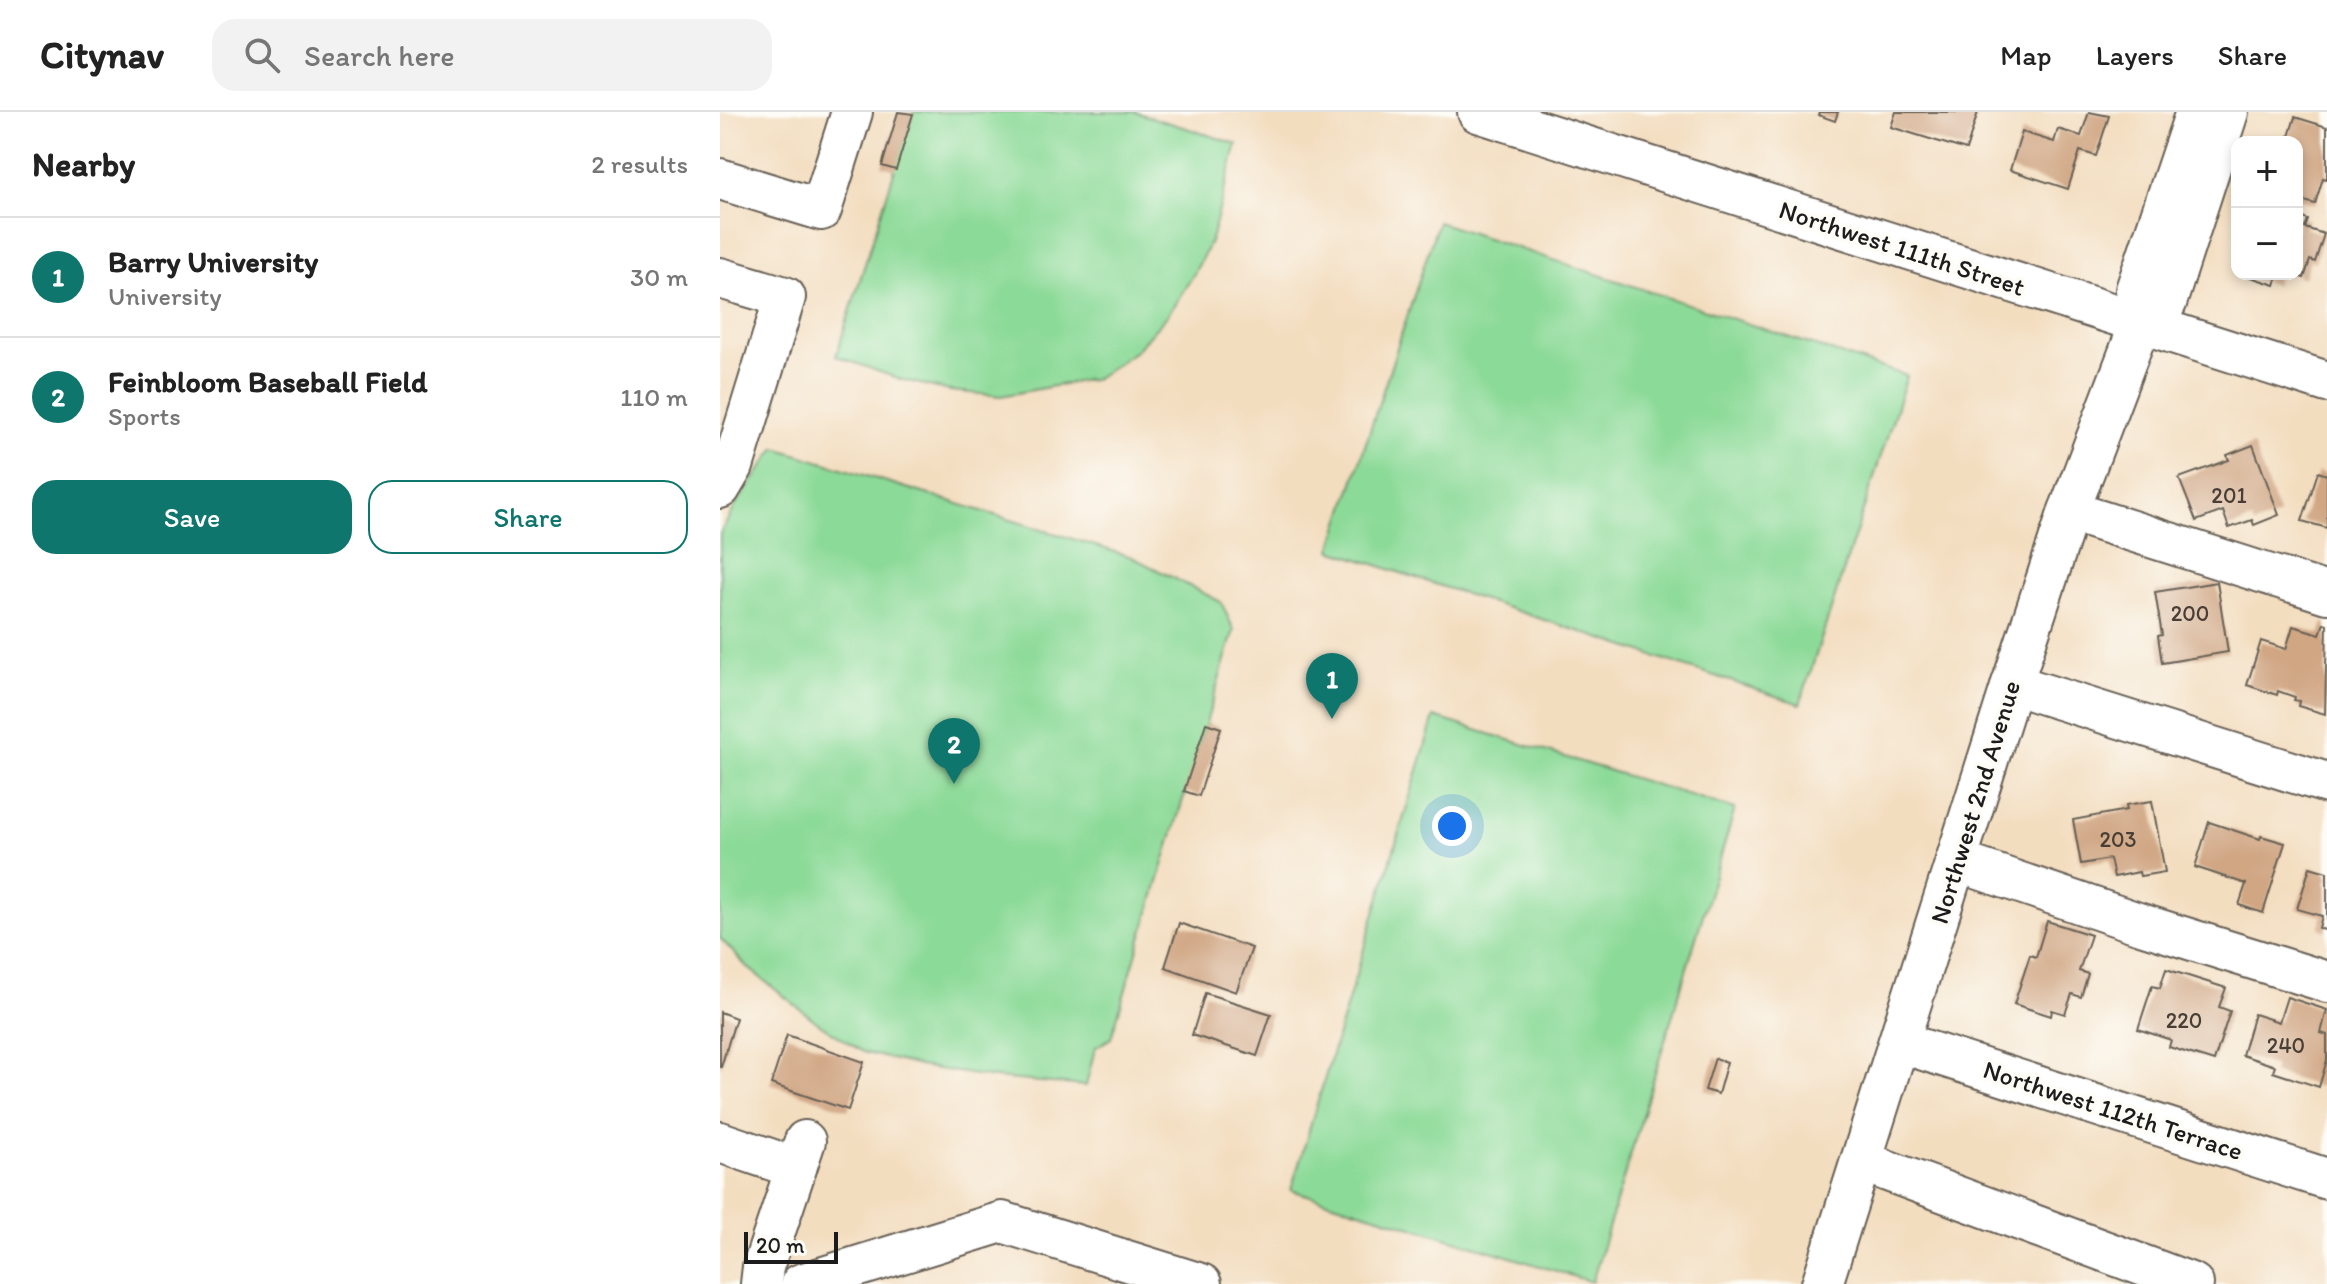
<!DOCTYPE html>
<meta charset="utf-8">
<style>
:root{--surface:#fff;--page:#f2f2f2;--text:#222;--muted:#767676;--line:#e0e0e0;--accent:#0f766e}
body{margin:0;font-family:Itim,sans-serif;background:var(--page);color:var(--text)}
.controls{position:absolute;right:24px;top:24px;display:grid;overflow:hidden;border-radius:16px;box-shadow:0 4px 12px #0003}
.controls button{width:72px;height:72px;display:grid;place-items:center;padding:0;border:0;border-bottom:2px solid var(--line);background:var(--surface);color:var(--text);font:40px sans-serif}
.scale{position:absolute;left:24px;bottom:20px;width:94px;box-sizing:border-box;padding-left:8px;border:4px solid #1c1c1c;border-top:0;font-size:22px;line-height:28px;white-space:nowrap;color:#1c1c1c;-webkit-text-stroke:6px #fdfcf7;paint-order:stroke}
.you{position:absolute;left:732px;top:714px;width:28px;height:28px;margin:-20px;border:6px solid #fff;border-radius:50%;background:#1a73e8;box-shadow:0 0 0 12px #1a73e833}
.badge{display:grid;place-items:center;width:52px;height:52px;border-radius:50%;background:var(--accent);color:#fff;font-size:26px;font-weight:700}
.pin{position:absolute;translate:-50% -66px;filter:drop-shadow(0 2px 4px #0008)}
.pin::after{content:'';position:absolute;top:42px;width:28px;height:24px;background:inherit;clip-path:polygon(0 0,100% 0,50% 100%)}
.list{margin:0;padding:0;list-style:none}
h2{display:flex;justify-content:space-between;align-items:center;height:104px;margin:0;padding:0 32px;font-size:34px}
h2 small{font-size:26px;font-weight:400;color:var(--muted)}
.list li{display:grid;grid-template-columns:52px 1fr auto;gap:24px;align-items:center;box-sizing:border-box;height:120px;padding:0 32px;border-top:2px solid var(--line)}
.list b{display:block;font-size:30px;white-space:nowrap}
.list p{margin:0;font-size:26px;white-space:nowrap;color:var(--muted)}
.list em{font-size:26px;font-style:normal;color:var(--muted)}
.actions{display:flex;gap:16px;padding:24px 32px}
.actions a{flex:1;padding:18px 0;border:2px solid var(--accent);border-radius:24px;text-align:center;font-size:28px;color:var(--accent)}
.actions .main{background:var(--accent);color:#fff}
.icon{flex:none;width:44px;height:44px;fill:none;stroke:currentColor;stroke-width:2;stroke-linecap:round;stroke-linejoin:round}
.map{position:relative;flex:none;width:1607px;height:1172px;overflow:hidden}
header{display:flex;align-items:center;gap:48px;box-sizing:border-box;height:112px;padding:0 40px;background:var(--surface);border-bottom:2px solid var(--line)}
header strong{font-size:38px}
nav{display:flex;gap:44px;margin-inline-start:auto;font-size:28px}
.search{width:560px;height:72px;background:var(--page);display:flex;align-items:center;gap:20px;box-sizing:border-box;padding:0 28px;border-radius:24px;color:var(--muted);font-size:30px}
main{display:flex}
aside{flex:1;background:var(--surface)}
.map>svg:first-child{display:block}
</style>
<header>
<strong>Citynav</strong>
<div class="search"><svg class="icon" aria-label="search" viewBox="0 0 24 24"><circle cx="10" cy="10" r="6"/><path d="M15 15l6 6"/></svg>Search here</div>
<nav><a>Map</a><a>Layers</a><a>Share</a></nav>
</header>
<main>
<aside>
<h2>Nearby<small>2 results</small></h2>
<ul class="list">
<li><span class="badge">1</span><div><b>Barry University</b><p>University</p></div><em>30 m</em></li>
<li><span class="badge">2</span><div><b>Feinbloom Baseball Field</b><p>Sports</p></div><em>110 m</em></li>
</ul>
<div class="actions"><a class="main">Save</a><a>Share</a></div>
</aside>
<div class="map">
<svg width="1607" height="1172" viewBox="0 0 1607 1172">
<rect width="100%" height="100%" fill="#fdfcf7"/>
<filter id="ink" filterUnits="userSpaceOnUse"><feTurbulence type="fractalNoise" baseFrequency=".0125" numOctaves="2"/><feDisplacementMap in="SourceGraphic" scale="16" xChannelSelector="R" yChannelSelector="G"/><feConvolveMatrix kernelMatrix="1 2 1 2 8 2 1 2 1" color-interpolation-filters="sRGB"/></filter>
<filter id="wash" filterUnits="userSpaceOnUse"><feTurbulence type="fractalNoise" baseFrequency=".006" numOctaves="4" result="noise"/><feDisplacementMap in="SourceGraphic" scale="32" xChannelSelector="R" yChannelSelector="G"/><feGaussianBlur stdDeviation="1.8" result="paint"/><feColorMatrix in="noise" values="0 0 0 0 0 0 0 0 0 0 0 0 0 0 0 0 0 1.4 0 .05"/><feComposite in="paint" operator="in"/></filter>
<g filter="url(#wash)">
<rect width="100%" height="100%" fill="#f3ddbf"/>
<g fill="#8cda98" stroke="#547b5a" stroke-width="2">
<polygon points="193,0 415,0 517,32 491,128 474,162 447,204 415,239 377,266 281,284 230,279 179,267 116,244"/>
<polygon points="718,110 1187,264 1080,592 611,438"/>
<polygon points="56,336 412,445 501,490 514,518 391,926 375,936 366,974 275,966 199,954 143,940 98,911 27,855 0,826 0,422 17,391"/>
<polygon points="714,605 1015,697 872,1170 571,1078"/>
</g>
<g id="blocks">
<g fill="#d0a683">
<polygon points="178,0 193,2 176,58 162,54"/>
<polygon points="1099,0 1118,0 1115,9 1098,3"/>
<polygon points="1176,0 1258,0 1246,38 1171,15"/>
<polygon points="1369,0 1389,4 1376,44 1360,39 1348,77 1290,58 1302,20 1334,30 1338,17 1361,24"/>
<polygon points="1575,5 1607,15 1607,67 1603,66 1595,92 1577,87 1577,30 1568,28"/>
<polygon points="1577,104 1588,108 1585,116 1604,122 1595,150 1590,148 1584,166 1577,164"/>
<polygon points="1521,162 1559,162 1555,173"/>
<polygon points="1533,333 1559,403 1534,413 1532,408 1509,416 1503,399 1476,409 1459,366 1509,348 1507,343"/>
<polygon points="1598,360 1607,363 1607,416 1582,409"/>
<polygon points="1497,470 1508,540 1442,551 1438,524 1442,523 1435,480"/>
<polygon points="1604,511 1607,512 1605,602 1578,594 1579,589 1574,588 1575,585 1558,579 1557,583 1527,573 1541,529 1566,537 1573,514 1600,522"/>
<polygon points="486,611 501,616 479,684 464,679"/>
<polygon points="1432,689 1445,760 1420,764 1419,760 1394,765 1390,747 1361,752 1353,708 1407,698 1406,693"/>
<polygon points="1489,710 1540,727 1541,724 1565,731 1543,801 1519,793 1526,772 1475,755"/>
<polygon points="1590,755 1607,760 1607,819 1599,816 1602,804 1577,797"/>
<polygon points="1327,809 1371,823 1359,859 1368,862 1361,885 1352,882 1345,902 1332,898 1331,904 1294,892 1310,843 1316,845"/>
<polygon points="459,811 532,836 516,880 445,855"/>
<polygon points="1446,857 1506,876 1499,895 1510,899 1494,949 1449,935 1451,928 1418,917 1432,874 1440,876"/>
<polygon points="485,881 551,902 537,944 472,923"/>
<polygon points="1567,885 1607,898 1601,921 1607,923 1607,948 1599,975 1553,960 1555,954 1522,943 1534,902 1559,910"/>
<polygon points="0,900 16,906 1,955 0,955"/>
<polygon points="67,923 144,950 128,998 51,972"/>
<polygon points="995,946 1007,950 998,982 985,978"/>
</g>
</g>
</g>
<g filter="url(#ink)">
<use href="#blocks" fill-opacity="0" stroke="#676055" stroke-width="2"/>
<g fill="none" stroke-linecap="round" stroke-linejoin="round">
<defs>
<g id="minor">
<polyline points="758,0 1607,270"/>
<polyline points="0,67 101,98 132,0"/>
<polyline points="0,166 65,185 13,354 0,376"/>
<polyline points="1420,212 1446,191 1508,0"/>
<polyline points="1349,399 1607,481"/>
<polyline points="1292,572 1607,671"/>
<polyline points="1236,749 1421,812 1607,870"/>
<polyline points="1179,930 1607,1067"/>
<polyline points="0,1030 76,1056"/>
<polyline points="1141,1049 1473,1172"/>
<polyline points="41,1172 43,1155 85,1029"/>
<polyline points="81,1172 282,1110 481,1172"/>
<polyline points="1102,1172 1292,572 1349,399 1420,212 1416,178 1476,0"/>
</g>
</defs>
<use href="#minor" stroke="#676055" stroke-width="44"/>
<use href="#minor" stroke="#fff" stroke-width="40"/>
</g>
</g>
<g text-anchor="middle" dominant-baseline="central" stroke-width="8" stroke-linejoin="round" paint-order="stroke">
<g font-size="22" fill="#493e36">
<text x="1509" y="383">201</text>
<text x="1470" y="501">200</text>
<text x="1398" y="727">203</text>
<text x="1464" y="908">220</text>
<text x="1566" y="933">240</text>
</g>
<g font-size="26" fill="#1c1c1c" stroke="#fdfcf7">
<text transform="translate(1182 136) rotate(18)">Northwest 111th Street</text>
<text transform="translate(1255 690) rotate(-73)">Northwest 2nd Avenue</text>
<text transform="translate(1393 998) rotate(18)">Northwest 112th Terrace</text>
</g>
</g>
</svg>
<div class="controls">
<button>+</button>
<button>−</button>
</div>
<div class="scale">20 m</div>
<div class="you"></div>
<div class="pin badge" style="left:612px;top:607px">1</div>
<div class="pin badge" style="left:234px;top:672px">2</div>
</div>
</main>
